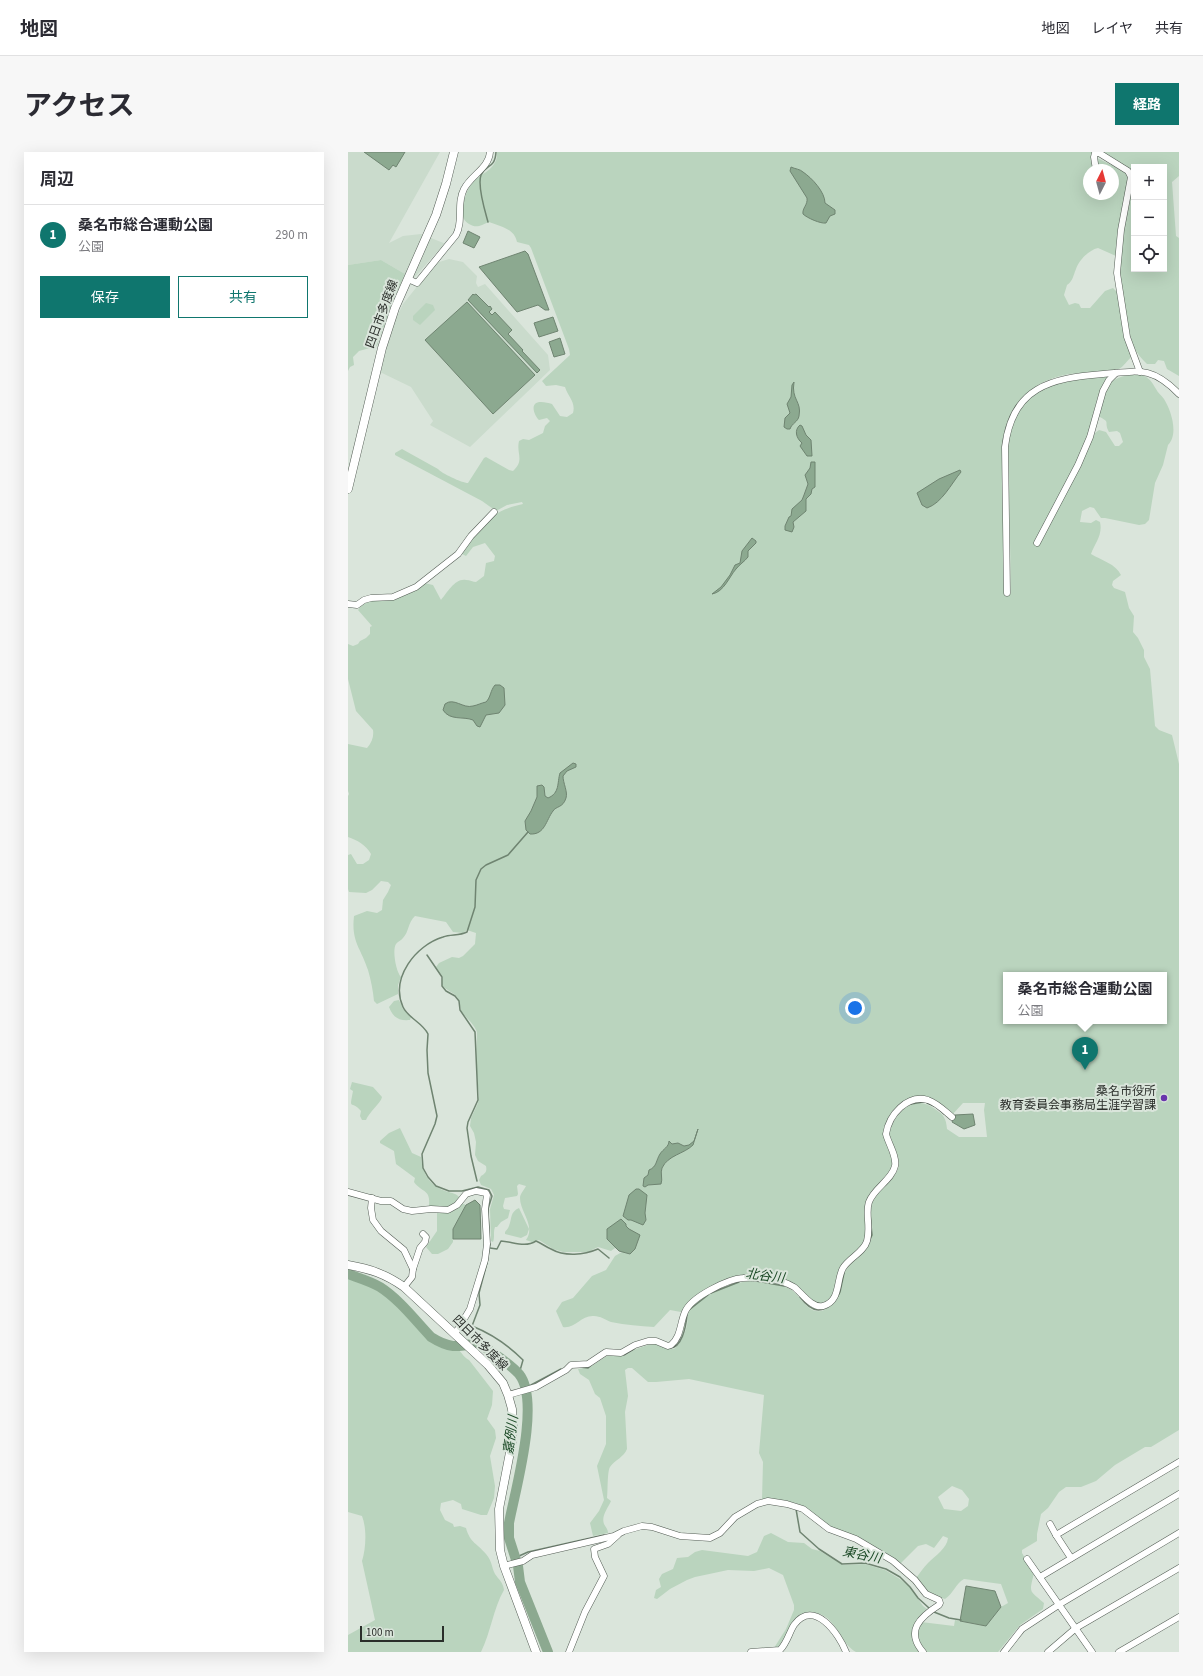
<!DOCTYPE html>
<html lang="ja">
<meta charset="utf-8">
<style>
:root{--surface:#fff;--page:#f7f7f7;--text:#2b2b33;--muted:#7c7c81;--line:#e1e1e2;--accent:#0f766e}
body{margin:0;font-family:"Source Sans 3","Noto Sans JP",sans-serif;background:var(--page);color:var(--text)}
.controls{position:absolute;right:12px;top:12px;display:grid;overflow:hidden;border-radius:0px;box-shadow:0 4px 16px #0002}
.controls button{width:36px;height:36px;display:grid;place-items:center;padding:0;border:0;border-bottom:1px solid var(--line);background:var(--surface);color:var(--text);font:20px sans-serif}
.compass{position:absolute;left:735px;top:12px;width:36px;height:36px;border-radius:50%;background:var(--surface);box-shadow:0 4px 16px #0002;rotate:6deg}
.scale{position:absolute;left:12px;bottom:10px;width:84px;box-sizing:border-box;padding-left:4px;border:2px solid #2a2e2a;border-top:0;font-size:11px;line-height:14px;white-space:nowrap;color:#2a2e2a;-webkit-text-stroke:3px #dae5db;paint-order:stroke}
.you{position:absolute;left:507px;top:856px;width:14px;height:14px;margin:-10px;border:3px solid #fff;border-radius:50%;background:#1a73e8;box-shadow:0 0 0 6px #1a73e833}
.badge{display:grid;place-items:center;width:26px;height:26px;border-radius:50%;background:var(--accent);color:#fff;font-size:13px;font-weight:700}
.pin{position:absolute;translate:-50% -33px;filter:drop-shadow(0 1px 2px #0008)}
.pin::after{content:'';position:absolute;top:21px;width:14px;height:12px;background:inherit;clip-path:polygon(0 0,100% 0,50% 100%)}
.popup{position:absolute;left:655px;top:820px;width:164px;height:52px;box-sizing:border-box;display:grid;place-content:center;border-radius:0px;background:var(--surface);filter:drop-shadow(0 1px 3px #0005);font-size:13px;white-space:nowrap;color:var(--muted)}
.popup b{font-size:15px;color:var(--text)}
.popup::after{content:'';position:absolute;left:50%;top:100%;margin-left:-8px;border:8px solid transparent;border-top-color:var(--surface)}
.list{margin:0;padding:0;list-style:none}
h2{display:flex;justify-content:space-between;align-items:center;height:52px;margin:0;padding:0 16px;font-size:17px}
h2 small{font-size:13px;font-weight:400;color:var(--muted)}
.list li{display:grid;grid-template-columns:26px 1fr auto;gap:12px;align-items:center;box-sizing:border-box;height:60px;padding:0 16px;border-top:1px solid var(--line)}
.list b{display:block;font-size:15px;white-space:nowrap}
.list p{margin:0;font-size:13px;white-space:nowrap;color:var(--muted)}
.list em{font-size:13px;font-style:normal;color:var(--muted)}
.actions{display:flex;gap:8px;padding:12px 16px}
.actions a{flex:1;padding:9px 0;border:1px solid var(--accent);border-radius:0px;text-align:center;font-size:14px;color:var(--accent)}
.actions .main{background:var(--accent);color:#fff}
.icon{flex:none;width:22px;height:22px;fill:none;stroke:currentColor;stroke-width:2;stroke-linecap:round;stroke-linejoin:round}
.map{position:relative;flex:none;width:831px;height:1500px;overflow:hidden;border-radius:0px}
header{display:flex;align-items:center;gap:24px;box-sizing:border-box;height:56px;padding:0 20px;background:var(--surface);border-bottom:1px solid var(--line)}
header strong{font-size:19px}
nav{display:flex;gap:22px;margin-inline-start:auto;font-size:14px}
.intro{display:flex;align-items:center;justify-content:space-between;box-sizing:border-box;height:96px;padding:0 24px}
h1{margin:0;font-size:28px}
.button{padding:10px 18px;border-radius:0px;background:var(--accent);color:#fff;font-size:14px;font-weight:700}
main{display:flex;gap:24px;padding:0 24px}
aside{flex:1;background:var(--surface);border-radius:0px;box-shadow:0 4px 16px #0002}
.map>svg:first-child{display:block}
</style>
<header>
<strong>地図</strong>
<nav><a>地図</a><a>レイヤ</a><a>共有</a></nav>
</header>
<div class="intro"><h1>アクセス</h1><a class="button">経路</a></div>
<main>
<aside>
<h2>周辺<small></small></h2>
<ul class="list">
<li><span class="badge">1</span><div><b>桑名市総合運動公園</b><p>公園</p></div><em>290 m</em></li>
</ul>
<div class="actions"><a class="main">保存</a><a>共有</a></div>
</aside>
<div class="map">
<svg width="831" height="1500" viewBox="0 0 831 1500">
<rect width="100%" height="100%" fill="#dae5db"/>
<g fill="#cadbcc">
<polygon points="0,0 92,0 41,91 55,84 73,82 98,92 89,100 67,125 57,122 33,108 0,113"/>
<polygon points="101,107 115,110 129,124 128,131 130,135 137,132 200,203 202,218 122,295 82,273 85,269 63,235 32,220 45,173 55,152 88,111"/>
</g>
<g fill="#bad4be" fill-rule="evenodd">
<path d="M 149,0 L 745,0 L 744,3 L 747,18 L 741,18 L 741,42 L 765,42 L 765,18 L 750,18 L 747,7 L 749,6 L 776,19 L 782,24 L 782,30 L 773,66 L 768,104 L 750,96 C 741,98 731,108 728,117 C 725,124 725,129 719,133 L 716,143 L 721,153 L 727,151 L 731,152 L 733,156 L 742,156 L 757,139 L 765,136 L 769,140 L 777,186 L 784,204 C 780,208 775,215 771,217 C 760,222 734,220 721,222 C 683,228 657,256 654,295 L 656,440 L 663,442 L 660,288 C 670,232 715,228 761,224 C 746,242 747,264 739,285 C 726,321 704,355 686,390 L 691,392 L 733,313 L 747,281 L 751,278 L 758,280 L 767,294 L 771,294 L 775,290 L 772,281 L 769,279 L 761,280 C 755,269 764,271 750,264 C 755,242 757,225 783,223 C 788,223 794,222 798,225 C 803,228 805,232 808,237 C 810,241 813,243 816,247 C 823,258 831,282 820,293 L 815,313 L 807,331 L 801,368 L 797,372 L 791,373 L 757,366 L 753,366 L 746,356 L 742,355 L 734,359 L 732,370 L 743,371 L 748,368 L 752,370 C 755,383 747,391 743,402 C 753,408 768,412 773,423 L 765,429 L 764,433 L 766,436 L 777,440 L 781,456 L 786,464 L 785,480 L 790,486 L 796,498 L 796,505 L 802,517 L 807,574 L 811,578 L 824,583 L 831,612 L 831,1278 L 803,1295 L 797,1295 L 767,1313 L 748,1329 L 733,1335 L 718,1335 L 711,1340 L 700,1356 L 693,1362 L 689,1382 L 689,1389 L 674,1398 L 674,1401 L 686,1421 C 681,1442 681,1438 696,1451 L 695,1457 L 672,1473 L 650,1500 L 579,1500 C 568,1493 567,1480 573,1470 L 606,1474 L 607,1468 L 638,1474 L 653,1455 L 660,1451 L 653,1432 L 616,1427 C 607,1432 606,1441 597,1447 L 579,1441 L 568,1426 C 572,1421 575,1416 580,1411 C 587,1404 599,1396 600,1386 L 595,1384 L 586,1396 L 578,1392 L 570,1394 L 552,1412 L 508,1386 L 482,1376 L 448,1351 L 429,1348 L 414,1347 L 415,1310 L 411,1301 L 416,1243 L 341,1227 L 308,1230 L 300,1230 L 284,1216 L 280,1216 L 277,1218 L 280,1244 L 277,1260 L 279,1297 C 276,1305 267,1308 262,1315 C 259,1320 260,1340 259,1346 L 263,1349 C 260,1356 253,1364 256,1372 C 258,1376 260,1377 260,1381 L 245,1384 L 242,1371 L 251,1359 L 256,1348 L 249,1314 L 258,1292 L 258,1264 L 252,1246 L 247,1242 L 241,1228 L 232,1222 L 230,1217 L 242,1215 L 259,1204 L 276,1204 L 288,1197 L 300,1193 L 308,1192 L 319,1197 L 326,1197 C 333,1192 337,1181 339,1173 C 340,1169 339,1164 340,1161 C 347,1148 367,1139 380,1134 C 398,1127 424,1127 442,1137 C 452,1142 459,1162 473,1159 C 476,1159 478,1156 480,1155 C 499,1141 489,1128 500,1115 C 507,1106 520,1099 523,1088 C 527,1075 520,1061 525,1049 C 531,1036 548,1028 551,1013 C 552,1002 543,991 541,981 C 548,960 565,941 587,957 C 596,963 598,966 599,977 L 611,985 L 639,985 L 636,958 L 637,951 L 615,951 L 604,963 L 586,947 L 562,948 L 550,955 L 545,961 L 537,981 C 539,991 548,1004 546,1013 C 544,1027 526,1035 521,1047 C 516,1060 523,1075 518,1089 C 515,1099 501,1106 495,1114 C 488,1124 491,1157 469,1152 C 460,1147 453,1136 442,1132 C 402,1115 362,1130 333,1160 L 322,1158 L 306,1175 C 292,1174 278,1173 263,1170 C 258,1168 252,1164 246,1164 C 233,1163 227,1177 215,1175 L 208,1159 L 214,1150 L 225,1146 L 244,1124 L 258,1118 L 267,1104 L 274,1100 L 267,1096 L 263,1099 L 250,1095 L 240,1100 L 215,1100 L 205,1097 L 191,1088 L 184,1090 L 178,1088 C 188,1074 172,1060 172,1046 C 172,1042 176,1038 178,1034 L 171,1032 L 169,1034 L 170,1042 L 169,1044 L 157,1046 L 155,1054 L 156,1057 L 162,1058 L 160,1066 L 153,1070 L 149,1075 L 147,1075 C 145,1080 147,1085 145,1090 L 143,1089 L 142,1057 L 146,1043 L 143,1037 L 133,1033 L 131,1028 L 133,1024 C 138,1021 139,1019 138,1014 L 130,1009 L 127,1003 L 128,990 L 126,981 L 122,974 L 123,966 L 130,951 L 131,944 L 128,912 L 129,880 C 126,872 119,867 114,860 C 111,855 113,850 109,845 C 105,840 99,839 94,833 L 95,825 L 88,815 L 91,811 L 104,805 L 111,806 L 115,804 L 127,792 L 128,781 L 119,778 L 115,781 L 105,780 L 98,770 L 67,764 C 60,770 61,780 55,786 C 53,789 50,789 48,792 C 44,798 48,820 53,825 L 50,833 L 50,842 L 29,852 L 26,849 C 25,839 23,828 20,818 C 13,796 3,790 6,764 L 19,759 L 29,761 L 34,758 L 35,748 L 40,740 L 43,733 L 40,730 L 33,729 L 24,738 L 18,741 L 1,740 L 0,737 L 0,703 L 3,702 L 9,712 L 15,712 L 21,708 L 23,702 C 18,693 9,688 0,685 L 0,644 L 1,642 L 0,639 L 0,592 L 19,596 C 24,591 26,584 25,578 L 8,559 L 0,527 L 0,492 L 5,494 L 10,492 L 12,489 L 18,486 L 22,482 L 22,475 L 24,474 L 10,458 C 23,441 30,451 47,445 C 58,442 66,436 76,431 L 85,433 L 93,448 C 99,441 107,426 118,428 C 122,428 125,430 128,430 L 136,424 L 138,411 L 146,409 L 147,404 L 137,391 L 125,395 L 118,404 L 114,402 L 114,400 C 132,374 142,359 175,352 L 174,350 L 159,353 L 148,359 L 134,349 L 47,303 L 47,301 L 54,297 L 90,317 C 93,321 114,331 120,331 L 136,306 L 138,305 L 161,318 L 165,319 C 177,308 168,302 171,289 L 175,287 L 181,288 L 195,281 L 197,274 L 202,269 L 199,266 L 191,268 C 186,263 181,250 193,250 C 197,250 201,251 204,252 L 212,264 L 219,265 L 225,261 C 228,250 220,245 217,235 L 208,233 L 198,234 L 194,229 L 222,203 L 221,197 L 183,96 L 181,93 L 169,90 C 166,76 153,75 141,70 C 133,73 129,77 121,72 C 116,69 114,64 114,59 C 116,46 120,31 132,24 C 137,21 143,17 146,12 C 149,8 149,4 149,0 ZM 658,823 L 816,823 L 816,869 L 658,869 ZM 604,1334 L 614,1338 L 621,1347 L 620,1354 L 613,1359 L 596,1357 L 590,1345 Z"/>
<path d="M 754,0 L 831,0 L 831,24 L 824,30 L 828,84 L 831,86 L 831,224 L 819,217 L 816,209 L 810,208 L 807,212 L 799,212 C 794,207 789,202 786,195 C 778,176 771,128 771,107 L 785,24 ZM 786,15 L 816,15 L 816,117 L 786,117 Z"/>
<polygon points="33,108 57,122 43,154 29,194 11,199 5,205 6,213 2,215 0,219 0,113"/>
<polygon points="78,151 85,153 87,158 72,173 65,168 65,164"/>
<path d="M 51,848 L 55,857 L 63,865 L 62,868 C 50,869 45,865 41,855 L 46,849 Z"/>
<path d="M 4,930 L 25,935 L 34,945 C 33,951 21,960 18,968 L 14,968 L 12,964 L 13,959 C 3,947 1,960 5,939 L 2,937 Z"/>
<path d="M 52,976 L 64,1001 L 73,1005 C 74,1023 84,1036 101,1040 C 106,1042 108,1041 112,1046 L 103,1056 L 86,1056 L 81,1054 C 83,1037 74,1041 66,1030 L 67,1026 L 48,1012 L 46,999 L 32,991 L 32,989 L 41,981 Z"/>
<polygon points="113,1051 118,1053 105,1077 105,1090 100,1097 90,1102 84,1102 78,1095 89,1079 89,1058"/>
<path d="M 171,1056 L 181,1077 L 179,1083 L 173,1086 L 157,1082 L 157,1080 C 158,1078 160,1077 161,1074 C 164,1066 162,1060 171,1056 Z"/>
<path d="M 0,1125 C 36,1135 59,1163 83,1189 C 92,1194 101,1193 109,1197 C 114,1200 116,1206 121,1208 L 145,1239 L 144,1253 L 139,1267 L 147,1278 L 148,1286 L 142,1304 L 147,1334 L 146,1346 L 139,1363 L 133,1363 L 114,1357 L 113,1352 L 105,1348 L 93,1351 L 92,1358 L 97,1368 L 105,1372 L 106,1375 L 112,1374 L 118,1376 C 122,1391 130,1392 138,1402 C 145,1411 143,1414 147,1422 C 151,1428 155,1430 156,1438 C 145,1457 143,1480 133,1500 L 0,1500 L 0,1483 L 27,1468 L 14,1409 C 18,1396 19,1377 14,1364 L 0,1360 Z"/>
<path d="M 423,1381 L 440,1390 L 456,1391 L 464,1397 L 472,1399 L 495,1413 L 517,1412 L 537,1418 L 552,1427 L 562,1435 L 575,1454 L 579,1457 C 566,1468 560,1485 571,1500 L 508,1500 C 492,1491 489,1468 472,1462 C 466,1460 462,1462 457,1463 C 437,1470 439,1494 426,1496 L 438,1477 L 446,1458 L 446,1453 L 435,1423 L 421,1416 L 406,1419 L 380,1418 L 366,1421 L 347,1425 L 339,1428 L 322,1437 L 309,1447 L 306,1446 L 308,1438 L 313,1435 L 311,1427 L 314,1422 L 325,1417 L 329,1406 L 340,1405 L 347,1400 L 354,1398 L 400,1404 L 409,1400 L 416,1384 Z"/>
</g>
<g fill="#8ca990" stroke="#6f8471">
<polygon points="16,0 57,0 48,15 45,13 41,18"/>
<path d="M 443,15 C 447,17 452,17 455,20 C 464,26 477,40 477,51 L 487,58 L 487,62 L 482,64 L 478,71 C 473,72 459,66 455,62 C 454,56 460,53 459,46 L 442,19 Z"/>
<polygon points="120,79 132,85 126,96 115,91"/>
<polygon points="177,99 180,102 201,158 197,158 190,153 169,160 131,115"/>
<polygon points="125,142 126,143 128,142 141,155 142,154 144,157 141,160 144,163 147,160 164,178 160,182 175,198 174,199 192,218 189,221 120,148"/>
<polygon points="119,150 187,223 145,262 77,188"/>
<polygon points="205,165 210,179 191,185 186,171"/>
<polygon points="212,186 217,202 206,205 201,190"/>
<path d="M 446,230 C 443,248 454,249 451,264 C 450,270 444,271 442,277 L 439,277 L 436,275 L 437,266 L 442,261 L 439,252 L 443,245 L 444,233 Z"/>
<path d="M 452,273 L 454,274 L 458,283 L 463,288 L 464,304 L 459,304 L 452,294 L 454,291 C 448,286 446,278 452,273 Z"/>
<polygon points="463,310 467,310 467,335 464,337 463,342 458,347 458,359 445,370 446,375 444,380 437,378 437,374 441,365 443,364 444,357 454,348 456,343 460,332 457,323 462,316"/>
<path d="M 612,318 L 613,320 C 603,332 594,351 579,356 L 574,353 L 569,341 L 591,327 Z"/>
<path d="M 404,386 L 408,389 L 408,391 L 400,399 L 400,405 C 396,410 392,412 388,417 C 381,425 376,440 364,442 L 373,435 L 382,423 L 387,413 L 392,411 L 394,399 Z"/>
<path d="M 147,533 L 152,533 L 156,536 L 157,553 L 151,561 L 138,563 L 132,575 L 129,574 L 125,568 C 115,564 102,569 95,558 L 97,552 C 106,545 115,557 125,554 C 130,553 133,551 138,550 C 143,545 142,539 147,533 Z"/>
<path d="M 225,611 L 228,612 L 228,615 L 219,619 L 215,624 C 215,631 220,640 218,646 C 215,656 208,654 205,659 C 198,668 197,683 182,682 L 178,678 L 177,669 L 183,659 L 189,645 L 189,634 L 194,633 L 196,635 L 197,644 L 200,646 C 212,641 209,631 212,621 Z"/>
<polygon points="625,962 627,973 616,977 604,970 607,963"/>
<path d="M 350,977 L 345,993 C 336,1002 320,1003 314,1016 C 312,1021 315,1027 313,1032 L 300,1033 L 297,1035 L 295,1034 L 296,1026 L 300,1023 L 301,1018 C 309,1015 308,1008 312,1002 C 315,997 321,995 321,989 L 324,992 L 330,991 L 336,994 L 341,993 L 346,989 Z"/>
<polygon points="288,1037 291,1037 299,1043 297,1061 298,1068 295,1073 283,1068 280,1068 275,1064 281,1043"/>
<polygon points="127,1048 132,1053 133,1087 105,1087 105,1077 118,1053"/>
<polygon points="273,1067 278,1072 278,1074 281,1077 292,1083 287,1097 282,1102 271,1099 259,1087 259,1077"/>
<polygon points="618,1434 647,1439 653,1455 638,1474 612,1469"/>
</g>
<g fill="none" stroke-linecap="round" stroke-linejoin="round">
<g stroke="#6f8471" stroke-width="1.5">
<path d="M 140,70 C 137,59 129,34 133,23 C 138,12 147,17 148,0"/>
<polyline points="79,803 94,825 94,834 98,839 107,844 111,849 112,858 127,880 130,948 120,970 119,976 123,1004 129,1029"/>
<polyline points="579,951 586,954"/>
<polyline points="563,952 575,950"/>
<polyline points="589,956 596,962"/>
<path d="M 141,1081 L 140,1057 L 144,1044 L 141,1038 L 130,1035 L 114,1039 L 101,1039 L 88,1034 L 80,1025 L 75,1016 L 74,1002 L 87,972 L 89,964 L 80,921 L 79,898 L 80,882 C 75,871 60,866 55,855 C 42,826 68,793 95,785 C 103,782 111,784 119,780 L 127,755 L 128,728 L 133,717 L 138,713 L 160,703 L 180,680"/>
<path d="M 142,1092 L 139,1111 L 131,1141 L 132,1153 L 124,1174 C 144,1182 160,1193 175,1208 L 171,1222"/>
<polyline points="519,1095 524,1083 522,1062"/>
<path d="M 142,1096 L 149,1097 L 153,1089 C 166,1090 177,1096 188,1089 C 193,1091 198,1095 203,1097 C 217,1105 236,1103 250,1097 L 261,1106"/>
<polyline points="403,1128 436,1134"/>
<polyline points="363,1141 391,1130"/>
<polyline points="490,1144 492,1140 496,1121"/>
<path d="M 452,1145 C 458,1153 467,1162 477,1156"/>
<polyline points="341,1158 360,1143"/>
<path d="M 320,1196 C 334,1198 338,1174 339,1163"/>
<polyline points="276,1203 286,1197"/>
<polyline points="232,1215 240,1216 243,1213"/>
<polyline points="177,1234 183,1233 213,1217"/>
<polyline points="448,1357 452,1380 471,1397 494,1412 517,1411 538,1417 552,1425 562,1435 570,1446 581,1456"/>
<polyline points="166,1405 171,1404 180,1400 256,1383"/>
<polyline points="586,1460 601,1466 613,1468"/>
</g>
<path stroke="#8ca990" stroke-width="10" d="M 0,1122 C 11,1126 22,1129 32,1135 C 51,1147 67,1168 83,1185 C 102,1197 109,1195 130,1191 C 141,1198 163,1213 171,1222 C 193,1249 167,1339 161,1371 L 161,1386 L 170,1414 L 172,1430 L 200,1500"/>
<defs>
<g id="minor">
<polyline points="748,18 746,5 747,1 751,1 780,19 783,25 773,78 769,121 779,185 792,220"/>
<path d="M 60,127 L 69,131 L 108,83 C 116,68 108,52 116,37 C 123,23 141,16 142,0"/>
<polyline points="689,391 730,313 742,285 755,239 761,228 768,221"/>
<path d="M 659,441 L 657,295 C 664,235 703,226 755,222 C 791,219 804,214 831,242"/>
<polyline points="0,452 9,453 16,448 23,446 45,445 68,435 110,402 123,384 146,360"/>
<polyline points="0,1040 33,1049 43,1049 55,1057 64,1059 83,1057 100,1058 109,1053 118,1042 128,1039 138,1041 139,1043 137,1057 139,1092 137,1108 122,1157 107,1182"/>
<polyline points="24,1046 23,1056 25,1068 33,1079 56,1098 65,1117 64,1125 56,1135"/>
<polyline points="65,1117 72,1096 77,1090 78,1085 75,1082"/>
<path d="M 160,1243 L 188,1235 L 218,1218 L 223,1213 L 240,1212 L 258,1200 L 273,1201 L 287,1193 L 300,1189 L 308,1189 L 320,1194 L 323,1193 C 333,1185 332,1171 337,1160 C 343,1145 380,1127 395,1126 C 404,1125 414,1126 423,1127 C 430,1128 439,1131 446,1135 C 453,1140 464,1157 475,1154 C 493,1149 488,1128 495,1116 C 501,1106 516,1100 519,1089 C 523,1075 517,1061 521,1050 C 526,1036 544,1028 547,1014 C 549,1004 540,991 538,982 C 541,963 559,942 580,948 C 589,951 597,959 604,965"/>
<polyline points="702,1372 708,1383"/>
<polyline points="723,1406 708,1383 831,1310"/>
<polyline points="679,1407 744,1500"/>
<path d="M 156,1414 L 175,1409 L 184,1403 L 266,1384 L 276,1379 L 294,1374 L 304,1375 L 332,1384 L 362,1386 L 372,1381 L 387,1365 L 409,1352 L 420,1349 L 439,1352 L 455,1357 L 481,1377 L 508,1387 L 545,1409 L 567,1428 L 578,1442 L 591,1448 L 592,1451 L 591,1453 C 572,1465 557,1479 575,1500"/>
<polyline points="692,1425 831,1342"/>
<polyline points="221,1500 237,1460 256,1424 247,1405 246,1397 260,1392 270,1383"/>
<path d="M 403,1500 L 432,1498 C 439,1491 441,1481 446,1473 C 466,1446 491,1482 498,1500"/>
<polyline points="656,1500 674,1477 712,1452 831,1381"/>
<polyline points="700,1500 728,1476 831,1416"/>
<polyline points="771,1500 831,1465"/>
</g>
<g id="major">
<polyline points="0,337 34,196 47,156 88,63 98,32 106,0"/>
<path d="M 0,1113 C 23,1117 37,1122 56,1135 L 140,1213 L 155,1231 L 160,1243 L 164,1257 L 165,1277 L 164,1290 L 151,1357 L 152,1398 L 156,1414 L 188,1500"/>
</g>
</defs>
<use href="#minor" stroke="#545d55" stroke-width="7"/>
<use href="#major" stroke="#545d55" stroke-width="9"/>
<use href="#minor" stroke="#fff" stroke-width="6"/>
<use href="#major" stroke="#fff" stroke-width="8"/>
</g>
<circle fill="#6835ac" stroke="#dae5db" stroke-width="1.5" cx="816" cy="946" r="4"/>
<g text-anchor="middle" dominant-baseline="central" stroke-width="4" stroke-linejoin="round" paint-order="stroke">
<g font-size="12" fill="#2a2e2a" stroke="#dae5db">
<text transform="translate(34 162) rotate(-70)">四日市多度線</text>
<text transform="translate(132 1191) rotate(45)">四日市多度線</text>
</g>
<g font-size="12" fill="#2a2e2a" stroke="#dae5db" text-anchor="end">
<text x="808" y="939">桑名市役所<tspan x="808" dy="14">教育委員会事務局生涯学習課</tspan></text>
</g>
<g font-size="13" font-style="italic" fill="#184723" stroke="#dae5db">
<text transform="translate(417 1124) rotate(7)">北谷川</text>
<text transform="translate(163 1283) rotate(-82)">嘉例川</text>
<text transform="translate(514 1403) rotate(11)">東谷川</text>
</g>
</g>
</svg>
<div class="controls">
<button>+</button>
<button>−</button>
<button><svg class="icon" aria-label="locate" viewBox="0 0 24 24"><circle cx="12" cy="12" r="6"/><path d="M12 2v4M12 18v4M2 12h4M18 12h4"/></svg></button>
</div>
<svg class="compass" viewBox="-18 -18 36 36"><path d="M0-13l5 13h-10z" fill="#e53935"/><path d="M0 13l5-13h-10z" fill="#7c7c81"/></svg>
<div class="scale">100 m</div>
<div class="you"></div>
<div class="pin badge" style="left:737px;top:918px">1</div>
<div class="popup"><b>桑名市総合運動公園</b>公園</div>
</div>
</main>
